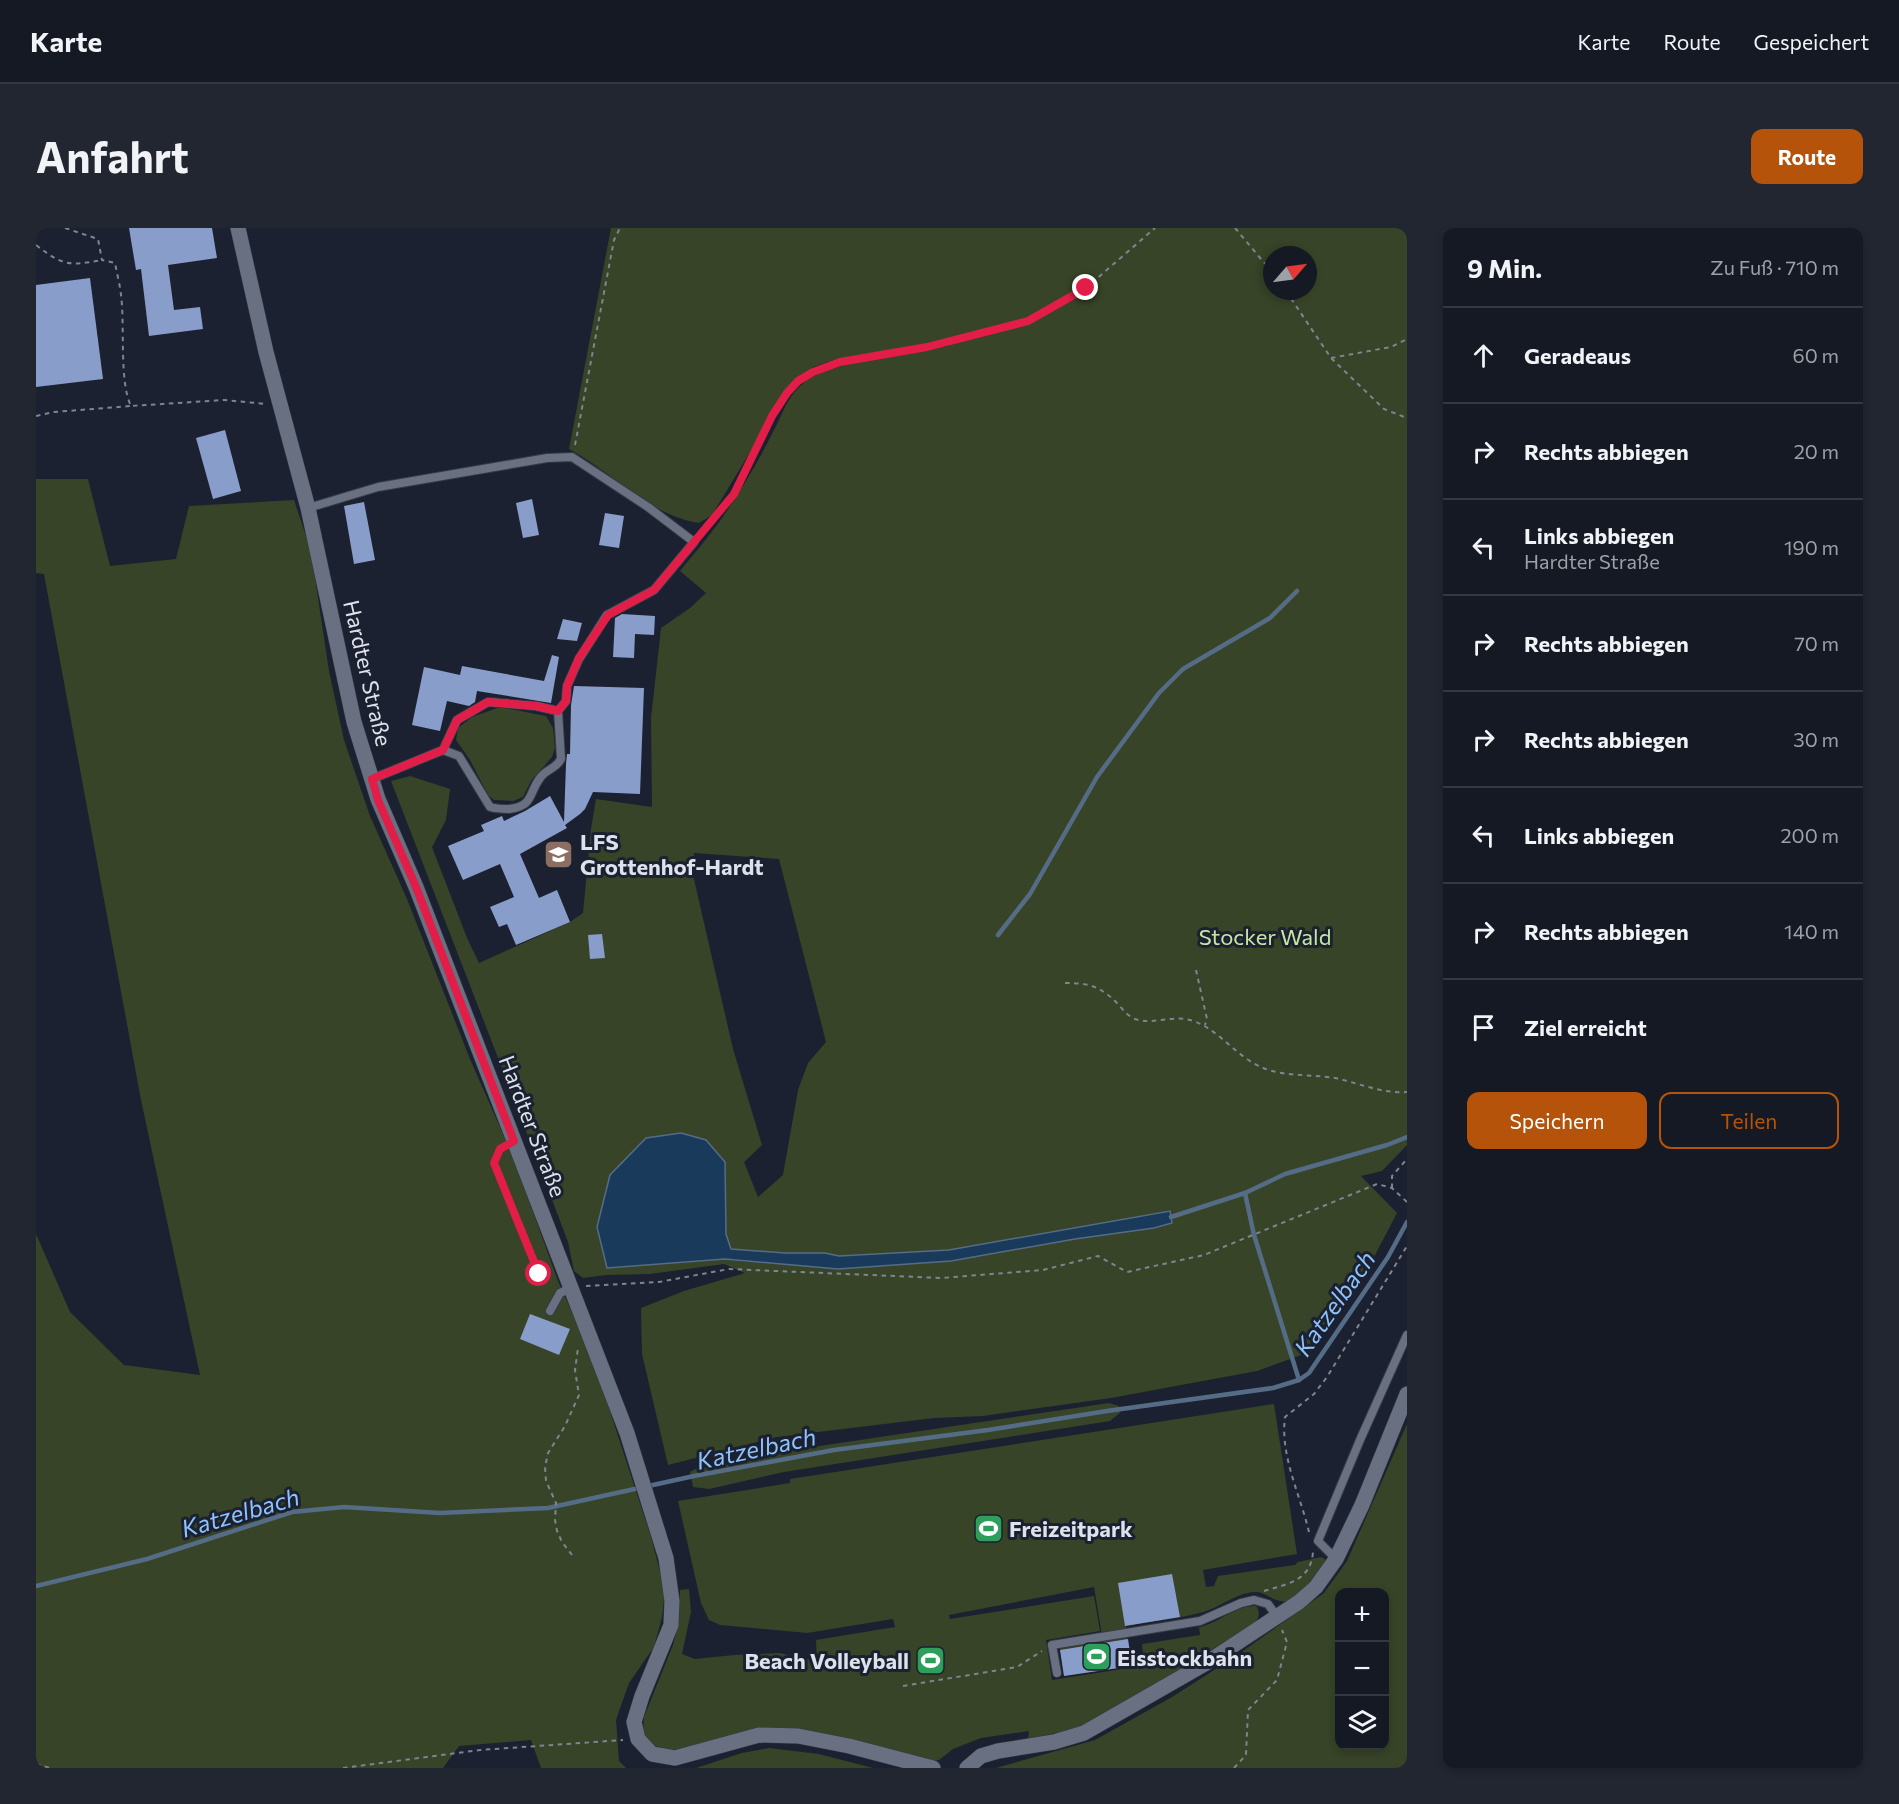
<!DOCTYPE html>
<html lang="de">
<meta charset="utf-8">
<style>
:root{--surface:#141924;--page:#212631;--text:#f1f3f6;--muted:#9da0a6;--line:#333841;--accent:#b45309}
body{margin:0;font-family:Commissioner,sans-serif;background:var(--page);color:var(--text)}
.controls{position:absolute;right:18px;bottom:18px;display:grid;overflow:hidden;border-radius:12px;box-shadow:0 3px 9px #0003}
.controls button{width:54px;height:54px;display:grid;place-items:center;padding:0;border:0;border-bottom:2px solid var(--line);background:var(--surface);color:var(--text);font:30px sans-serif}
.compass{position:absolute;left:1227px;top:18px;width:54px;height:54px;border-radius:50%;background:var(--surface);box-shadow:0 3px 9px #0003;rotate:62deg}
.stop{position:absolute;width:18px;height:18px;margin:-14px;border:4px solid #e11d48;border-radius:50%;background:#fff}
.stop.end{background:#e11d48;border-color:#fff;box-shadow:0 2px 6px #0008}
.list{margin:0;padding:0;list-style:none}
h2{display:flex;justify-content:space-between;align-items:center;height:78px;margin:0;padding:0 24px;font-size:26px}
h2 small{font-size:20px;font-weight:400;color:var(--muted)}
.list li{display:grid;grid-template-columns:39px 1fr auto;gap:18px;align-items:center;box-sizing:border-box;height:96px;padding:0 24px;border-top:2px solid var(--line)}
.list b{display:block;font-size:22px;white-space:nowrap}
.list p{margin:0;font-size:20px;white-space:nowrap;color:var(--muted)}
.list em{font-size:20px;font-style:normal;color:var(--muted)}
.actions{display:flex;gap:12px;padding:18px 24px}
.actions a{flex:1;padding:14px 0;border:2px solid var(--accent);border-radius:12px;text-align:center;font-size:21px;color:var(--accent)}
.actions .main{background:var(--accent);color:#fff}
.icon{flex:none;width:33px;height:33px;fill:none;stroke:currentColor;stroke-width:2;stroke-linecap:round;stroke-linejoin:round}
.map{position:relative;flex:none;width:1371px;height:1540px;overflow:hidden;border-radius:12px}
header{display:flex;align-items:center;gap:36px;box-sizing:border-box;height:84px;padding:0 30px;background:var(--surface);border-bottom:2px solid var(--line)}
header strong{font-size:28px}
nav{display:flex;gap:33px;margin-inline-start:auto;font-size:21px}
.intro{display:flex;align-items:center;justify-content:space-between;box-sizing:border-box;height:144px;padding:0 36px}
h1{margin:0;font-size:42px}
.button{padding:15px 27px;border-radius:12px;background:var(--accent);color:#fff;font-size:21px;font-weight:700}
main{display:flex;gap:36px;padding:0 36px}
aside{flex:1;background:var(--surface);border-radius:12px;box-shadow:0 3px 9px #0003}
.map>svg:first-child{display:block}
</style>
<header>
<strong>Karte</strong>
<nav><a>Karte</a><a>Route</a><a>Gespeichert</a></nav>
</header>
<div class="intro"><h1>Anfahrt</h1><a class="button">Route</a></div>
<main>
<div class="map">
<svg width="1371" height="1540" viewBox="0 0 1371 1540">
<rect width="100%" height="100%" fill="#1b2130"/>
<g fill="#374427" fill-rule="evenodd">
<path d="M 575,0 L 1371,0 L 1371,917 L 1346,943 L 1325,948 L 1361,985 L 1339,1027 L 1271,1125 L 1221,1143 L 1075,1170 L 947,1188 L 898,1190 L 741,1209 L 632,1237 L 606,1126 L 605,1080 L 648,1063 L 709,1045 L 688,1036 L 614,1046 L 570,1047 L 547,1050 L 538,1043 L 532,1014 L 481,879 L 355,553 L 374,548 L 414,561 L 410,592 L 396,619 L 431,710 L 443,735 L 534,694 L 547,685 L 555,601 L 560,571 L 616,579 L 615,490 L 625,400 L 654,380 L 670,365 L 644,343 C 660,323 678,303 692,281 C 708,257 723,232 736,206 C 747,186 751,167 770,153 C 801,132 874,125 912,118 L 906,113 L 801,131 L 777,139 L 762,150 L 747,165 L 731,196 L 676,287 L 663,295 C 612,287 577,244 533,221 ZM 1236,27 L 1272,27 L 1272,63 L 1236,63 ZM 658,625 L 743,631 L 790,814 L 772,835 L 762,862 L 747,947 L 722,969 L 708,934 L 726,917 L 697,821 L 657,647 ZM 645,905 L 670,912 L 689,934 L 690,1006 L 695,1021 L 713,1023 L 712,1034 L 689,1031 L 571,1040 Z"/>
<polygon points="0,251 52,251 74,338 140,331 153,278 258,272 275,323 293,443 308,512 334,588 371,671 434,831 478,931 522,1053 557,1131 615,1309 629,1363 626,1389 618,1419 593,1455 580,1492 583,1533 590,1540 505,1540 495,1512 423,1518 407,1540 0,1540 0,1006 34,1084 88,1137 164,1147 105,872 8,346 0,345"/>
<polygon points="464,479 510,488 517,500 519,520 516,529 495,553 487,569 477,573 458,572 452,567 434,532 420,512 422,500 436,489"/>
<polygon points="1073,1175 1083,1178 1084,1185 1074,1193 748,1244 673,1261 657,1259 654,1244 667,1237 743,1224"/>
<path d="M 1238,1176 L 1261,1326 L 1167,1342 L 1170,1359 L 1178,1358 L 1182,1348 L 1259,1337 L 1262,1334 L 1285,1329 L 1289,1331 L 1290,1336 C 1280,1348 1267,1364 1253,1372 C 1241,1378 1230,1363 1219,1364 C 1200,1365 1185,1379 1167,1384 C 1142,1391 1115,1393 1090,1398 L 1094,1438 L 1028,1448 L 1024,1420 L 1067,1413 L 1058,1359 L 913,1387 L 914,1391 L 1058,1368 L 1064,1403 L 1010,1412 L 1016,1452 L 1099,1439 L 1098,1427 L 1107,1425 L 1106,1416 L 1164,1407 L 1163,1399 C 1184,1395 1199,1377 1220,1378 C 1225,1385 1223,1389 1219,1395 L 1140,1444 L 1046,1498 L 1030,1503 L 992,1511 L 993,1503 L 945,1510 L 917,1521 L 903,1532 L 887,1534 L 783,1506 L 646,1522 L 628,1521 L 614,1516 L 607,1504 L 608,1489 L 637,1417 L 643,1393 L 644,1362 L 653,1361 L 655,1384 L 646,1426 L 659,1431 L 698,1427 L 744,1425 L 781,1433 L 780,1412 L 859,1399 L 857,1391 L 771,1405 L 684,1397 L 673,1392 L 665,1375 L 642,1273 L 754,1255 L 754,1251 Z"/>
<path d="M 1371,1196 L 1371,1540 L 960,1540 L 1059,1512 L 1136,1469 L 1200,1428 L 1288,1365 L 1311,1333 ZM 1304,1364 L 1348,1364 L 1348,1518 L 1304,1518 Z"/>
<polygon points="733,1520 783,1526 837,1540 660,1540 706,1525"/>
</g>
<polygon fill="#1a3a5c" stroke="#556c87" stroke-width="1.5" points="645,905 670,912 689,934 690,1006 695,1021 749,1025 789,1025 803,1028 913,1022 1134,983 1136,995 1118,1000 1039,1011 915,1033 802,1041 689,1031 571,1040 561,999 574,947 610,910"/>
<g fill="none" stroke-linecap="round" stroke-linejoin="round">
<g stroke="#556c87" stroke-width="4.5">
<polyline points="962,707 994,666 1061,549 1123,465 1147,441 1234,390 1261,363"/>
<polyline points="1209,965 1218,1007 1263,1152"/>
<polyline points="1135,989 1209,965 1249,946 1351,917 1371,909"/>
<polyline points="0,1358 111,1331 256,1284 308,1279 404,1285 512,1280 658,1248 798,1222 952,1202 1071,1183 1237,1160 1263,1152 1273,1145 1352,1029 1371,994"/>
</g>
</g>
<g fill="#899dca">
<polygon points="93,0 176,0 181,30 132,37 138,82 164,79 167,101 113,108 105,41 100,42"/>
<polygon points="54,50 67,151 0,159 0,57"/>
<polygon points="189,202 205,263 177,271 160,210"/>
<polygon points="496,271 503,307 487,310 480,275"/>
<polygon points="328,274 339,332 318,336 308,278"/>
<polygon points="569,285 588,288 583,320 563,317"/>
<polygon points="586,386 619,388 618,407 599,406 598,430 577,429 579,390"/>
<polygon points="527,391 546,395 541,413 521,411"/>
<polygon points="516,427 523,429 515,475 441,463 439,474 433,478 411,473 404,503 376,497 388,439 424,447 426,438 508,453"/>
<polygon points="538,458 608,460 604,566 557,564 549,581 544,586 529,597 531,600 484,626 503,670 521,662 534,694 480,717 471,696 463,699 454,679 478,669 464,636 427,652 412,618 448,603 445,597 466,588 468,593 489,583 514,568 528,594 530,536 531,526 534,526 535,477"/>
<polygon points="566,706 569,730 554,731 552,707"/>
<polygon points="494,1086 534,1101 523,1127 484,1111"/>
<polygon points="1136,1346 1144,1389 1089,1398 1082,1355"/>
<polygon points="1092,1411 1096,1438 1028,1448 1024,1422"/>
</g>
<g fill="none" stroke-linecap="round" stroke-linejoin="round">
<defs>
<g id="lane">
<polyline points="272,280 342,259 511,230 536,229 612,279 658,314 618,362 571,387 543,431 531,458 530,473 522,483 500,478 452,474 421,492 407,522 336,551"/>
<path d="M 407,522 L 423,528 L 454,579 C 461,581 466,581 473,581 C 498,578 492,566 504,550 C 510,541 520,541 525,531 L 522,483"/>
<polyline points="514,1083 524,1065 535,1060"/>
<polyline points="1300,1331 1282,1313 1324,1212 1371,1107"/>
<polyline points="1021,1445 1016,1417 1164,1393 1205,1375 1218,1372 1232,1376 1242,1390"/>
</g>
<g id="secondary">
<polyline points="202,0 230,124 272,280 318,494 342,571 380,659 591,1205 630,1330 636,1373 635,1397 606,1468 598,1494 602,1511 616,1526 639,1530 723,1507 762,1508 813,1518 897,1540"/>
<polyline points="931,1540 945,1528 962,1523 1018,1514 1048,1505 1172,1434 1263,1374 1280,1359 1300,1331 1326,1277 1371,1166"/>
</g>
</defs>
<use href="#lane" stroke="#363a46" stroke-width="10"/>
<use href="#secondary" stroke="#363a46" stroke-width="16"/>
<g stroke="#7f8491" stroke-width="2" stroke-dasharray="4.5 4.5" stroke-linecap="butt">
<path d="M 29,0 L 62,11 L 66,32 L 79,35 C 81,46 84,57 85,67 C 89,97 83,154 95,178 L 188,172 L 230,176"/>
<polyline points="1199,0 1236,44"/>
<path d="M 0,17 C 27,38 33,38 66,32"/>
<polyline points="1250,63 1295,130 1348,181 1371,190"/>
<polyline points="1295,130 1355,119 1371,111"/>
<polyline points="0,188 18,184 95,178"/>
<polyline points="539,217 578,12 584,0"/>
<polyline points="665,305 698,266 737,188 751,165 762,153 777,144 804,134 891,119 992,93 1050,60 1119,0"/>
<polyline points="1160,742 1171,791 1169,797"/>
<path d="M 1029,755 C 1054,755 1064,758 1082,776 C 1087,782 1092,788 1099,791 C 1117,797 1136,787 1154,792 C 1181,799 1200,829 1227,840 C 1250,849 1275,846 1299,850 C 1323,855 1346,866 1371,864"/>
<polyline points="465,920 458,935 503,1046"/>
<polyline points="1356,960 1356,948 1371,931"/>
<polyline points="550,1058 623,1054 693,1041 905,1050 1007,1042 1062,1028 1091,1044 1168,1027 1341,956 1356,960 1371,974"/>
<path d="M 1273,1304 C 1264,1266 1244,1228 1249,1189 L 1278,1166 L 1291,1149 L 1371,1018"/>
<polyline points="536,1327 526,1314 521,1303 519,1292 520,1275 510,1253 509,1239 512,1225 529,1198 543,1167 539,1142 542,1120"/>
<path d="M 1228,1363 C 1251,1356 1275,1353 1277,1324"/>
<polyline points="867,1458 981,1439 1006,1423"/>
<polyline points="0,1536 14,1540"/>
<polyline points="307,1540 444,1522 587,1512"/>
<polyline points="1198,1540 1210,1527 1212,1482 1241,1452 1251,1414 1246,1402"/>
</g>
<use href="#lane" stroke="#697082" stroke-width="8"/>
<use href="#secondary" stroke="#697082" stroke-width="15"/>
</g>
<g fill="none" stroke-linecap="round" stroke-linejoin="round">
<polyline stroke="#e11d48" stroke-width="8" points="503,1046 458,935 464,921 478,913 380,659 342,572 336,551 407,522 421,492 452,474 500,478 522,483 530,473 531,458 543,430 572,387 618,362 698,266 736,188 751,165 762,153 777,144 804,134 891,119 992,93 1050,60"/>
</g>
<defs>
<symbol id="school-square" viewBox="-11 -11 22 22"><rect x="-9" y="-9" width="18" height="18" rx="4" fill="#8d6e63" stroke="#1b2130"/><path d="M0-5L7-2L0 1L-7-2ZM-4 1L0 2.5L4 1V4Q0 6-4 4Z" fill="#fff"/></symbol>
<symbol id="stadium-square" viewBox="-11 -11 22 22"><rect x="-9" y="-9" width="18" height="18" rx="4" fill="#2e9e5b" stroke="#1b2130"/><path d="M0-5a6.5 5 0 1 0 0 10a6.5 5 0 1 0 0-10ZM-3.5-1.8h7v3.6h-7Z" fill="#fff"/></symbol>
</defs>
<g fill-rule="evenodd">
<use href="#school-square" x="506" y="610" width="33" height="33"/>
<use href="#stadium-square" x="936" y="1284" width="33" height="33"/>
<use href="#stadium-square" x="1044" y="1412" width="33" height="33"/>
<use href="#stadium-square" x="878" y="1416" width="33" height="33"/>
</g>
<g text-anchor="middle" dominant-baseline="central" stroke-width="6" stroke-linejoin="round" paint-order="stroke">
<g font-size="22" fill="#dee2ec" stroke="#1b2130">
<text transform="translate(332 445) rotate(77)">Hardter Straße</text>
<text transform="translate(497 898) rotate(69)">Hardter Straße</text>
</g>
<g font-size="22" font-weight="bold" fill="#dee2ec" stroke="#1b2130" text-anchor="start">
<text x="544" y="613">LFS<tspan x="544" dy="25">Grottenhof-Hardt</tspan></text>
<text x="973" y="1300">Freizeitpark</text>
<text x="1081" y="1429">Eisstockbahn</text>
<text x="873" y="1432" text-anchor="end">Beach Volleyball</text>
</g>
<g font-size="22" fill="#c6e8a1" stroke="#1b2130">
<text x="1229" y="708">Stocker Wald</text>
</g>
<g font-size="24" font-style="italic" fill="#8dc2fd" stroke="#1b2130">
<text transform="translate(1298 1075) rotate(-55)">Katzelbach</text>
<text transform="translate(720 1220) rotate(-12)">Katzelbach</text>
<text transform="translate(204 1284) rotate(-16)">Katzelbach</text>
</g>
</g>
</svg>
<div class="controls">
<button>+</button>
<button>−</button>
<button><svg class="icon" aria-label="layers" viewBox="0 0 24 24"><path d="M12 4l9 5-9 5-9-5zM3 14l9 5 9-5"/></svg></button>
</div>
<svg class="compass" viewBox="-18 -18 36 36"><path d="M0-13l5 13h-10z" fill="#e53935"/><path d="M0 13l5-13h-10z" fill="#9da0a6"/></svg>
<div class="stop" style="left:503px;top:1046px"></div>
<div class="stop end" style="left:1050px;top:60px"></div>
</div>
<aside>
<h2>9 Min.<small>Zu Fuß · 710 m</small></h2>
<ul class="list">
<li><svg class="icon" aria-label="ahead" viewBox="0 0 24 24"><path d="M12 20V5M6 11l6-6 6 6"/></svg><div><b>Geradeaus</b></div><em>60 m</em></li>
<li><svg class="icon" aria-label="right" viewBox="0 0 24 24"><path d="M7 20v-9h11M14 6l5 5-5 5"/></svg><div><b>Rechts abbiegen</b></div><em>20 m</em></li>
<li><svg class="icon" aria-label="left" viewBox="0 0 24 24"><path d="M17 20v-9H6M10 6l-5 5 5 5"/></svg><div><b>Links abbiegen</b><p>Hardter Straße</p></div><em>190 m</em></li>
<li><svg class="icon" aria-label="right" viewBox="0 0 24 24"><path d="M7 20v-9h11M14 6l5 5-5 5"/></svg><div><b>Rechts abbiegen</b></div><em>70 m</em></li>
<li><svg class="icon" aria-label="right" viewBox="0 0 24 24"><path d="M7 20v-9h11M14 6l5 5-5 5"/></svg><div><b>Rechts abbiegen</b></div><em>30 m</em></li>
<li><svg class="icon" aria-label="left" viewBox="0 0 24 24"><path d="M17 20v-9H6M10 6l-5 5 5 5"/></svg><div><b>Links abbiegen</b></div><em>200 m</em></li>
<li><svg class="icon" aria-label="right" viewBox="0 0 24 24"><path d="M7 20v-9h11M14 6l5 5-5 5"/></svg><div><b>Rechts abbiegen</b></div><em>140 m</em></li>
<li><svg class="icon" aria-label="arrive" viewBox="0 0 24 24"><path d="M6 21V4h12l-3 4 3 4H6"/></svg><div><b>Ziel erreicht</b></div></li>
</ul>
<div class="actions"><a class="main">Speichern</a><a>Teilen</a></div>
</aside>
</main>
